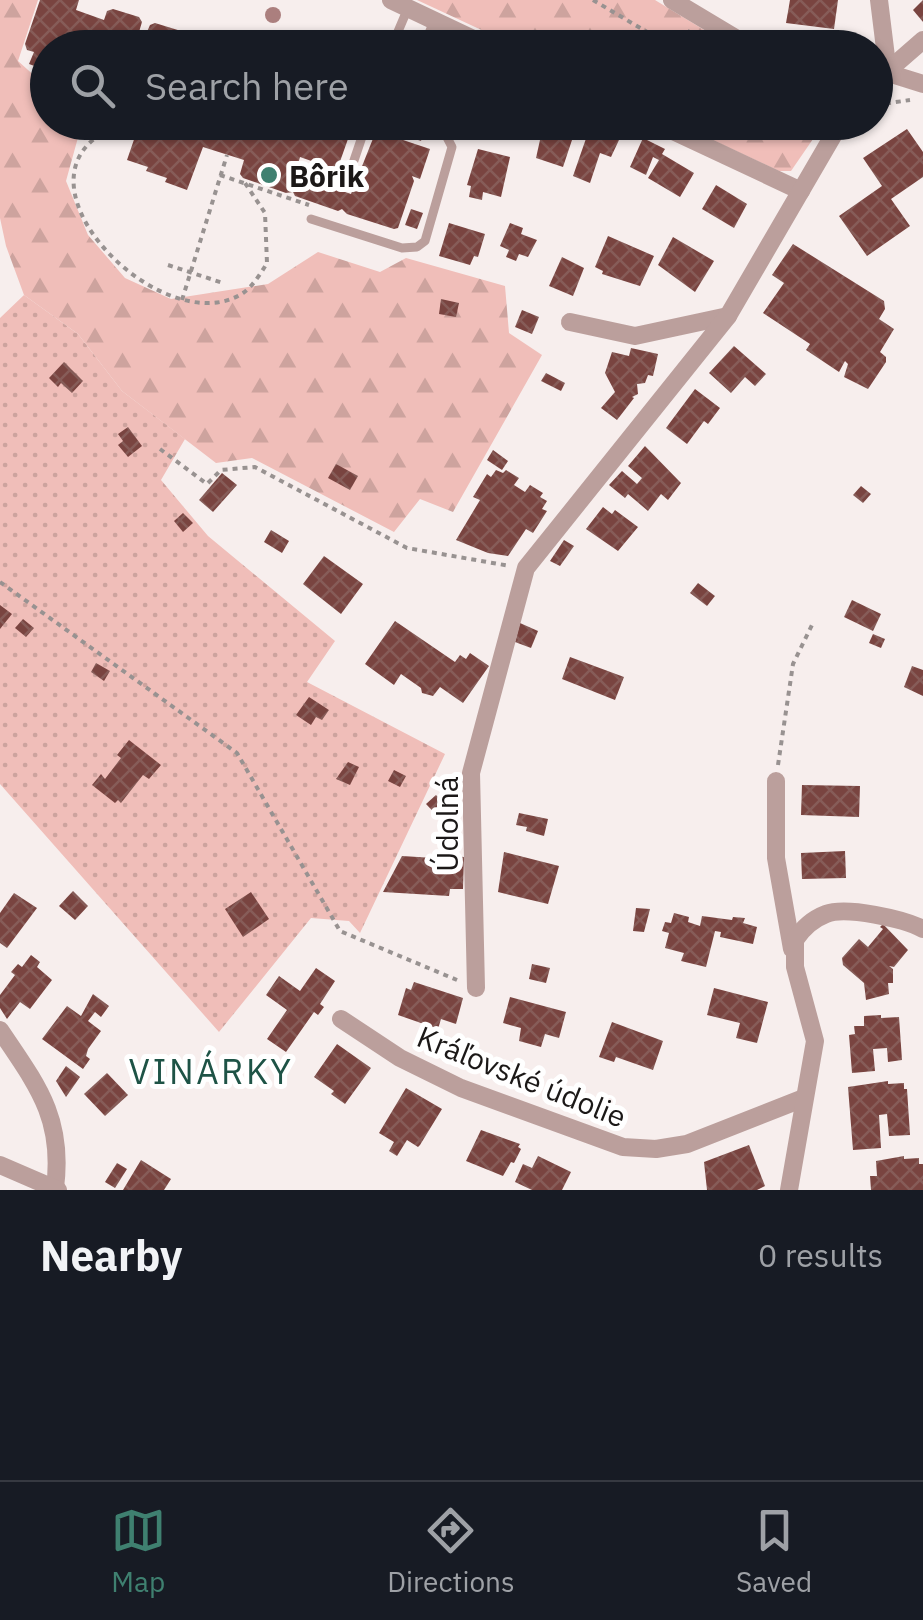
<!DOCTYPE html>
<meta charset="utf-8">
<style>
:root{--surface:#171b24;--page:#242831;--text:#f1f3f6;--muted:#9ea1a6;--line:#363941;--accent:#3f8070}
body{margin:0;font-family:"IBM Plex Sans",sans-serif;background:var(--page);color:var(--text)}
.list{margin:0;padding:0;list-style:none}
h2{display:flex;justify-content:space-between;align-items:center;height:130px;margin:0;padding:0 40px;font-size:42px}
h2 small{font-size:32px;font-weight:400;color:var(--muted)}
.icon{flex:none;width:55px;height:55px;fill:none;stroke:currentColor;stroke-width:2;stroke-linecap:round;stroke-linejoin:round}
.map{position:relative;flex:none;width:923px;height:1190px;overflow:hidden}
.search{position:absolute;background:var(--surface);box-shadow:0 2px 8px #0004;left:30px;right:30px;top:30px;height:110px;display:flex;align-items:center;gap:25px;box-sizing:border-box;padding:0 35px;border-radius:55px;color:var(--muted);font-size:38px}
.sheet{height:290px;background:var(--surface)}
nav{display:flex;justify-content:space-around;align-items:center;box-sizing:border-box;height:140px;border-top:2px solid var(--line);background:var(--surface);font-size:28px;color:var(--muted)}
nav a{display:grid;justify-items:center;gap:5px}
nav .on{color:var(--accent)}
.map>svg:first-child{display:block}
</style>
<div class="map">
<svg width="923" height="1190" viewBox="0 0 923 1190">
<defs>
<pattern id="forest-firs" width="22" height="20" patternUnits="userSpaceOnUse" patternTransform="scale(2.5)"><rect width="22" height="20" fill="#f0beb9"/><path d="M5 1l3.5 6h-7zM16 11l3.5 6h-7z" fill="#cda39e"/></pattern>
<pattern id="garden-dots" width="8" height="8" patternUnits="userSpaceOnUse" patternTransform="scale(2.5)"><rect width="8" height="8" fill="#f0beb9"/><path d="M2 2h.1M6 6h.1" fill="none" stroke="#cda39e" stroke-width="1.8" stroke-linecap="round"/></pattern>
<pattern id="building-cross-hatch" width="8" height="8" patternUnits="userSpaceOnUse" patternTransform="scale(2.5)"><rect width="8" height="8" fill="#794440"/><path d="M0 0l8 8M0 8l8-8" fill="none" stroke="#865c58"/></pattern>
</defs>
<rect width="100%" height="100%" fill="#f7eeed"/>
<g fill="url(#forest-firs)">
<polygon points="0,0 38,0 18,61 47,87 48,122 82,123 66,181 88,235 125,278 171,299 268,284 318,252 380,272 406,258 505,286 509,333 542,355 453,512 420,499 394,532 252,458 216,463 122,391 78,334 24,295 6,246 0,218"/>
<polygon points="417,0 655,0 732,47 518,47"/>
<polygon points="676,123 824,123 791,171 779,171"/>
</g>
<polygon fill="url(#garden-dots)" points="24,295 78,334 122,391 185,439 161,480 208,536 335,641 307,682 445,754 360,933 349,921 311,918 219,1032 0,784 0,318"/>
<g fill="url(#building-cross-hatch)">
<polygon points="40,0 79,0 76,10 104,20 107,11 113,9 139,17 142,22 139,32 146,34 150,25 155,23 181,31 183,36 180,48 48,48 48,71 29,64 34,52 27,50 25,44"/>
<polygon points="790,0 838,0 834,29 786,23"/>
<polygon points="923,0 923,22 913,10"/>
<polygon points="367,31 384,37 382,45 364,39"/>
<polygon points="198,37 227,47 226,48 189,48 191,39"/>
<polygon points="140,122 354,122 337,170 300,157 295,175 351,194 376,131 430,149 420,179 412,176 414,181 398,228 394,229 347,214 342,209 338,211 295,196 293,192 286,193 243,178 240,174 244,160 203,147 187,190 165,182 167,178 146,171 148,167 127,160"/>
<polygon points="383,122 420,122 426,124 421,141 382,128"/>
<polygon points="544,122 578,122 563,167 536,158"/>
<polygon points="590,127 619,140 611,157 600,153 590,183 573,176"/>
<polygon points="907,129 923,152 923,177 891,199 910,226 867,256 839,216 882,186 863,158"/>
<polygon points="643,138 665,149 662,154 694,173 680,197 648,178 659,160 653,157 646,175 630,167"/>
<polygon points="478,149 510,157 501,197 483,192 482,200 469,197 471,186 467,185"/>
<polygon points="716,185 747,204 734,228 702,209"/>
<polygon points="411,209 423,213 417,229 405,225"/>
<polygon points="449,223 485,234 478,257 474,256 470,265 439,256"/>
<polygon points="510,223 523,228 521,234 537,240 528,257 519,254 516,261 506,257 509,250 500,246"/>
<polygon points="608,236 654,256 640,286 602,274 603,271 595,267"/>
<polygon points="673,237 714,261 695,292 658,265"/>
<polygon points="793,244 884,301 885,309 879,319 894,329 880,352 886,357 886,362 868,389 844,377 848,364 845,361 839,372 806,350 810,344 763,313 784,283 772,275"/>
<polygon points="562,257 584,268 573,296 549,286"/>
<polygon points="441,299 459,303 456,317 439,314"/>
<polygon points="522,310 539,317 532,334 515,327"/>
<polygon points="734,346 766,374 755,386 745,377 731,393 709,373"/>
<polygon points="631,348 658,354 653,376 648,375 645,383 637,384 638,394 632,397 634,398 617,420 601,408 615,392 605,373 612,352 629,356"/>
<polygon points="64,362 83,381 72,393 61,383 58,387 49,378"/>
<polygon points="546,373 565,383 561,391 541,381"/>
<polygon points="695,389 720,408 708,424 704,421 687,444 666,428"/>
<polygon points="128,427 142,446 128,457 118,445 123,441 118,434"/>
<polygon points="645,446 681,483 668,500 661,494 648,511 628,494 625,498 609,485 622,471 637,484 642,478 628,466"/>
<polygon points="493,450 508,461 502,470 487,460"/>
<polygon points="336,464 358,476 350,490 328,478"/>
<polygon points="496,470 503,473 506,470 519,478 514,485 525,492 530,485 543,493 540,497 547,501 542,509 547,511 533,533 526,529 508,556 488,553 456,540 480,500 473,497 487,474 491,477"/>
<polygon points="222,473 237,485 213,512 199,500"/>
<polygon points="861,486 871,494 863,503 853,495"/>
<polygon points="603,507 612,514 615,510 638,527 618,551 586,529"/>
<polygon points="183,513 193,523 183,532 174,521"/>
<polygon points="271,530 289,541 282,553 264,542"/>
<polygon points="564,540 574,546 560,566 550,561"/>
<polygon points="324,556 363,584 341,614 303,584"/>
<polygon points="698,583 715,596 707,606 690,593"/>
<polygon points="852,600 881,614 873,631 844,617"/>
<polygon points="0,605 12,614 0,629"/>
<polygon points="23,619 34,628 26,637 15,628"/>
<polygon points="395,621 455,662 460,655 466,659 470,653 489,666 463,703 440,687 433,696 422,693 421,688 401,674 394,685 365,664"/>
<polygon points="520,623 538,631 531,648 515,642"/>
<polygon points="873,634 885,639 881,648 869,643"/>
<polygon points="570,657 624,677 615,700 562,679"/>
<polygon points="96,663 110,671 104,681 91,672"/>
<polygon points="912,666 923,670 923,696 904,687"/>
<polygon points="309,697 329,710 322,720 316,717 311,725 296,715"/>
<polygon points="129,740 161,765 149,779 143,775 121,803 118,800 115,803 92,785 101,774 105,779 121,758 117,755"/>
<polygon points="348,762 359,767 350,785 336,779"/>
<polygon points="394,770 406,776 400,787 388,781"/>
<polygon points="802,785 860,786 859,817 801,815"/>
<polygon points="436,795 453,813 443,822 426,804"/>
<polygon points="519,813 548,819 544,836 526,831 527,827 516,825"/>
<polygon points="845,851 846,878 802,879 801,853"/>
<polygon points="504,852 559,866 548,904 498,892"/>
<polygon points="434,854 464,857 463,889 450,889 449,896 383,892 402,856 434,858"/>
<polygon points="73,891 88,906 75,920 59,906"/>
<polygon points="251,892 269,919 243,937 225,909"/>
<polygon points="14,893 37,908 7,948 0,943 0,913"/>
<polygon points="636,908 650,909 644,932 633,931"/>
<polygon points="674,913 689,917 688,922 700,926 702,916 732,920 733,917 745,918 743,923 757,927 753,944 720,937 721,932 715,931 706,967 681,961 684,953 665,948 669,933 662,931 665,922 671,923"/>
<polygon points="883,924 908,950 894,967 889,966 893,969 893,983 888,983 889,994 866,1000 864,983 843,965 842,958 859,939 868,947 883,929 880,927"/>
<polygon points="31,955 40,962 37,967 52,980 30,1009 20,1002 7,1019 0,1008 0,995 15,975 11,972 18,964 22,967"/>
<polygon points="532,964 550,968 546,983 529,979"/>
<polygon points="316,968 335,981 320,1004 324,1007 318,1015 314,1012 286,1052 267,1039 287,1010 266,995 279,976 300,991"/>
<polygon points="414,982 463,998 456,1024 441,1019 438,1029 398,1015 406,988 411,990"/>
<polygon points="714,988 768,1002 757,1043 736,1038 740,1023 707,1015"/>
<polygon points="93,994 109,1006 101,1017 95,1012 88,1021 101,1031 88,1049 86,1056 90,1059 83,1069 42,1039 67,1006 81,1016"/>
<polygon points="510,997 566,1012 559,1038 545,1034 541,1047 519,1041 521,1028 503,1023"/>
<polygon points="881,1015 881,1018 899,1017 902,1060 888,1062 887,1048 873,1049 875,1071 852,1073 849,1035 855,1034 854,1026 864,1026 864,1016"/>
<polygon points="612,1022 663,1041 653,1070 616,1057 614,1062 599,1057"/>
<polygon points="337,1044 371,1068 345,1104 331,1094 334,1091 314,1077"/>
<polygon points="66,1066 80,1077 66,1097 56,1081"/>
<polygon points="107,1073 128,1095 105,1116 84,1094"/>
<polygon points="888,1081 888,1084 904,1083 904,1089 907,1089 910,1135 889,1136 887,1114 879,1115 881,1148 853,1150 848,1087"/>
<polygon points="406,1088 442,1109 420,1145 418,1147 407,1140 397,1156 389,1151 394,1142 379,1133"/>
<polygon points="481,1130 520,1144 518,1147 521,1149 514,1163 511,1162 503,1176 466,1161"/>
<polygon points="749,1145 765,1186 757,1190 707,1190 704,1162"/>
<polygon points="538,1156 571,1172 562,1190 532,1190 515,1182 523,1164 532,1168"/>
<polygon points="904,1156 904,1159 919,1158 919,1164 923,1164 923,1190 871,1190 870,1176 877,1176 876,1161"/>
<polygon points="141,1160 171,1179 164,1190 123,1190"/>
<polygon points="117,1163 127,1169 115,1188 105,1182"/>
</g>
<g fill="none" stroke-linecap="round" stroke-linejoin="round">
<g stroke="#989291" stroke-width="4" stroke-dasharray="5 5" stroke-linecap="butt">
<polyline points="593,0 674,48"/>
<polyline points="680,48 690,30"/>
<polyline points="876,105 910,100"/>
<path d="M 129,122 C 118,127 103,132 94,139 C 19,200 169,342 243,293 C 253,286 261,273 267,263 L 265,213 L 245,183"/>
<polyline points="220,175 309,205"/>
<polyline points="168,265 223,283"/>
<polyline points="182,300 227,155"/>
<polyline points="160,449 207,484 221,470 255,467 407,548 510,566"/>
<polyline points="0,582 237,753 340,931 457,980"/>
<polyline points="778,765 793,664 812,625"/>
</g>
<g stroke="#bb9f9c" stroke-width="9">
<polyline points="391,48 408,8"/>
<polyline points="423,48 434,21"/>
<polyline points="305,170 346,184 367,122"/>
<polyline points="311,219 402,248 417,247 425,241 452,147 439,122"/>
</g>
<g stroke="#bb9f9c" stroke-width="18">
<polyline points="391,0 492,48"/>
<polyline points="672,0 752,48"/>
<polyline points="879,0 888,73"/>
<polyline points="888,73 923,84"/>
<polyline points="876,81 923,40"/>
<polyline points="654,122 801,191"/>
<polyline points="570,322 635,336 728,316"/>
<polyline points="776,781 776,858 792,949"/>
<polyline points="476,988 471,773 526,568 728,316 841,122"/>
<polyline points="341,1019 400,1058 461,1088 623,1147 656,1149 687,1144 804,1098"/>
<path d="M 0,1030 C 37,1085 64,1118 55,1188"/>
<polyline points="0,1165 58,1190"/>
<path d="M 789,1190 L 815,1041 L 795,967 L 795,940 C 802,929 813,919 826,914 C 846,906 904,919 923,929"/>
</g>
</g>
<circle fill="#ab7f7e" cx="273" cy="15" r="8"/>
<circle fill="#3f8070" stroke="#fff" stroke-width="4" cx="269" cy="175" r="10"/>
<g text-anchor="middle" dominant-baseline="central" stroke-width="10" stroke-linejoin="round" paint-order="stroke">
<g font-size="30" font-weight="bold" fill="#1b1817" stroke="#fff" text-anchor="start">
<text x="289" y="175">Bôrik</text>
</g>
<g font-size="30" fill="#1b1817" stroke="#fff">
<text transform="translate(446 824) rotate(-90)">Údolná</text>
<text transform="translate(522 1076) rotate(22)">Kráľovské údolie</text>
</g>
<g font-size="35" letter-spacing="2.5" fill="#1e5346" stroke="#fff">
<text x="211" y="1071">VINÁRKY</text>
</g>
</g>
</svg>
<div class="search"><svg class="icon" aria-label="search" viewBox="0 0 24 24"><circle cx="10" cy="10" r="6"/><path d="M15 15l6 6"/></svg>Search here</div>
</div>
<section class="sheet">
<h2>Nearby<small>0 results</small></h2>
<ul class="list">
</ul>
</section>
<nav>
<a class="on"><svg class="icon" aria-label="map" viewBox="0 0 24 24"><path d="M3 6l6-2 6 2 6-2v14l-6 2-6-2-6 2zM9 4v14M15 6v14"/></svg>Map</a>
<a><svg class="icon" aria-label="directions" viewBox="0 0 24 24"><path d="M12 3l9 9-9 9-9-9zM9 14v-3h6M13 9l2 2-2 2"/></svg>Directions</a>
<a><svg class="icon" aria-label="saved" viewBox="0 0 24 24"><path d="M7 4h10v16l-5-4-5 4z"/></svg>Saved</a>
</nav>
